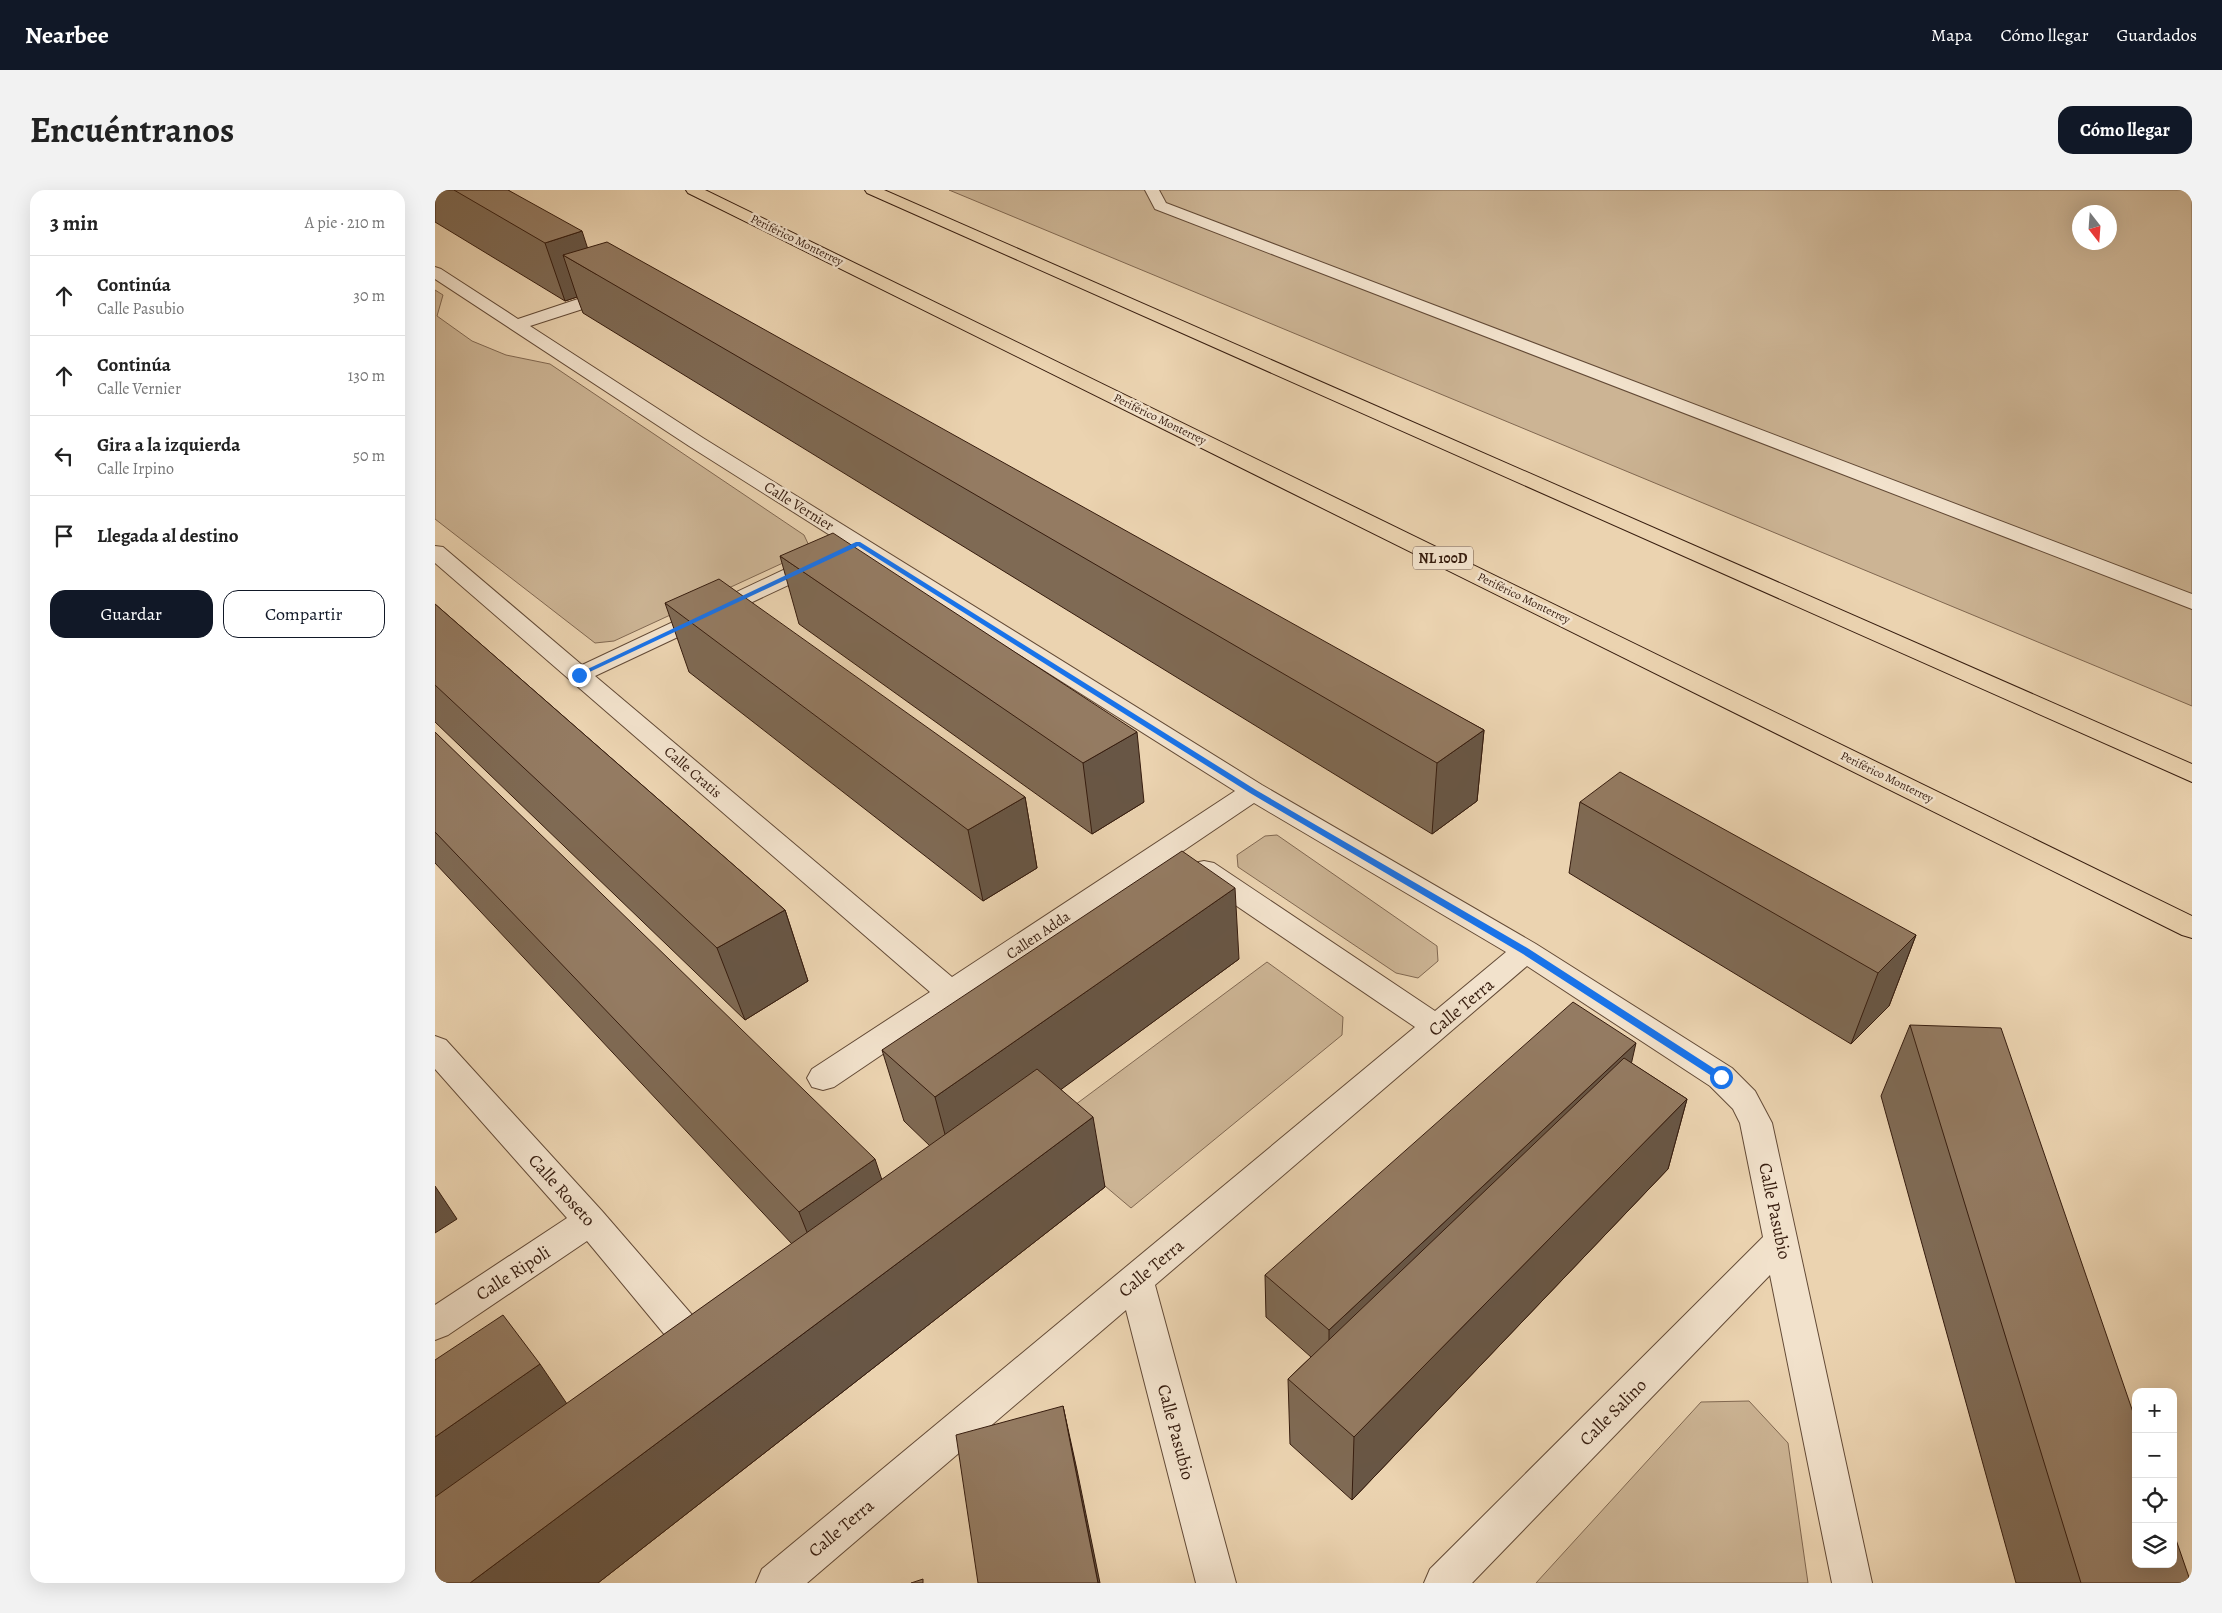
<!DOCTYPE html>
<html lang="es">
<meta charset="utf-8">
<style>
:root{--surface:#fff;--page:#f2f2f2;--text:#222;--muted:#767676;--line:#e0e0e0;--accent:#111827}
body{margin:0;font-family:Alegreya,serif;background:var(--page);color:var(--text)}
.controls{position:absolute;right:15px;bottom:15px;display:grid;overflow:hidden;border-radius:10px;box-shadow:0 5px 20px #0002}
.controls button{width:45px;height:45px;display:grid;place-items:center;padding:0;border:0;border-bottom:1px solid var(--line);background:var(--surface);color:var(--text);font:25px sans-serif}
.compass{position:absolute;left:1637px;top:15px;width:45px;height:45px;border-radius:50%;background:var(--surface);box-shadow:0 5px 20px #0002;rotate:163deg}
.stop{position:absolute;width:15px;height:15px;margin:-11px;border:4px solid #1a73e8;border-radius:50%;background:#fff}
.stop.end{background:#1a73e8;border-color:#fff;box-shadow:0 1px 5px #0008}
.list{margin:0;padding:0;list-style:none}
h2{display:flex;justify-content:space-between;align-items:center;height:65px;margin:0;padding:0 20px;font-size:21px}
h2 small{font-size:16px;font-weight:400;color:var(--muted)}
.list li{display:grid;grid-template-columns:32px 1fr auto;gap:15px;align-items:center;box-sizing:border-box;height:80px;padding:0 20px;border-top:1px solid var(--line)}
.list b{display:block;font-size:19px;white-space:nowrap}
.list p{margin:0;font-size:16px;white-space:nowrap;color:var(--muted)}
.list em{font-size:16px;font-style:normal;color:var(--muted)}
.actions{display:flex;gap:10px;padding:15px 20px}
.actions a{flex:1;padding:11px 0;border:1px solid var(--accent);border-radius:15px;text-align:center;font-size:18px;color:var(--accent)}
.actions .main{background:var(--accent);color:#fff}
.icon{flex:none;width:28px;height:28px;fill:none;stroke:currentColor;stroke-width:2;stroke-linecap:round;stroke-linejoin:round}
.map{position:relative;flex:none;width:1757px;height:1393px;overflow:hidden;border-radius:15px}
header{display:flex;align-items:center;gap:30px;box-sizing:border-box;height:70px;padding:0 25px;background:var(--accent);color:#fff}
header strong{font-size:24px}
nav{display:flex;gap:28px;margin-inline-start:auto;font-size:18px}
.intro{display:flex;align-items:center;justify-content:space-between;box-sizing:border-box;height:120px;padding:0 30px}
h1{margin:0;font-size:35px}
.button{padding:12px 22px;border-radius:15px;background:var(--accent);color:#fff;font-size:18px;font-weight:700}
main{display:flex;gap:30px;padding:0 30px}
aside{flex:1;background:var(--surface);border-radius:15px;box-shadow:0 5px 20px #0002}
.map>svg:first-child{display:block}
</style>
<header>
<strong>Nearbee</strong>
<nav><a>Mapa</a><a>Cómo llegar</a><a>Guardados</a></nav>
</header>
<div class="intro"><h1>Encuéntranos</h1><a class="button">Cómo llegar</a></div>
<main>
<aside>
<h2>3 min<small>A pie · 210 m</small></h2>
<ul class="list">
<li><svg class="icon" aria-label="ahead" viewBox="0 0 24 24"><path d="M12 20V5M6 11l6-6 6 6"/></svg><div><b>Continúa</b><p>Calle Pasubio</p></div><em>30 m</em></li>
<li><svg class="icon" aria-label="ahead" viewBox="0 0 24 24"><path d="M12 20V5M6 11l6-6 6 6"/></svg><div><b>Continúa</b><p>Calle Vernier</p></div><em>130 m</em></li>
<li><svg class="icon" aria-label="left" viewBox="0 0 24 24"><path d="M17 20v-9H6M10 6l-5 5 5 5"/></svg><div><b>Gira a la izquierda</b><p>Calle Irpino</p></div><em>50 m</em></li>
<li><svg class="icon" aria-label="arrive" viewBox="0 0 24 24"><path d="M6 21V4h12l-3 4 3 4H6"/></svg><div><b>Llegada al destino</b></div></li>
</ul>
<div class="actions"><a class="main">Guardar</a><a>Compartir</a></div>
</aside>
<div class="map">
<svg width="1757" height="1393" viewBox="0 0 1757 1393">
<rect width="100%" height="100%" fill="#ebd3b0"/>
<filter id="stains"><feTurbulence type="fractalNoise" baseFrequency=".004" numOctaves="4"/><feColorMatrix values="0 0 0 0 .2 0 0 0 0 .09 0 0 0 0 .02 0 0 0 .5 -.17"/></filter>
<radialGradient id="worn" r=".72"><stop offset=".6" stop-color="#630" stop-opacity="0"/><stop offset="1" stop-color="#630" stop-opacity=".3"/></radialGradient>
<g fill="#ccb494" stroke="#816851" fill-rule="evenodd">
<path d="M 514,0 L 1757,0 L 1757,516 ZM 1644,22 L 1674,22 L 1674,52 L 1644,52 Z"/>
<polygon points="0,100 8,105 2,126 37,151 71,165 115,174 369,345 376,360 179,451 160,453 0,329"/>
<polygon points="842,645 1002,756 1003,771 983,788 961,783 803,677 802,665 830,646"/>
<polygon points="832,772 908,827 907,845 696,1018 605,941"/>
<polygon points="1314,1211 1353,1253 1373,1393 1101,1393 1266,1212"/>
</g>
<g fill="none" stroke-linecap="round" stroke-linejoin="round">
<defs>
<g id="minor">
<polygon points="710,0 724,0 731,13 1757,404 1757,419 720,19"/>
<polygon points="0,77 6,79 83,129 173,99 185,99 187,103 185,107 95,136 268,248 827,595 1101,754 1297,878 1320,901 1337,933 1437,1393 1397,1393 1335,1085 1037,1393 989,1393 995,1379 1328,1047 1305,933 1298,919 1275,896 1092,776 720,1095 801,1393 761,1393 691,1120 372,1393 321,1393 327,1379 980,837 759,687 755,680 759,673 769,671 779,673 1000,821 1071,762 819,613 399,897 388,900 377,897 372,888 377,879 495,802 0,373 0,356 8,357 147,475 378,366 386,365 394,366 397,371 394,376 160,486 517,787 800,601 254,256 0,89"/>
<polygon points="0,846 11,850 167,1021 265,1134 270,1145 265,1156 252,1161 239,1156 152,1051 13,1145 0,1150 0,1115 132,1028 0,879"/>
</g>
<g id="highway">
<polygon points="251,0 270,0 1757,726 1757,748 1747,745 253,3"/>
<polygon points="430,0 449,0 1757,574 1757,592 432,3"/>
</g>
</defs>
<use href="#minor" stroke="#634a36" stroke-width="2"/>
<use href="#highway" stroke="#361c0e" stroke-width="2"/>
<use href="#minor" fill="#f2e2cc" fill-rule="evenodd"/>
<use href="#highway" fill="#ebd3b0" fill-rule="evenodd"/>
</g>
<g fill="#7f6a54" stroke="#361c0e">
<polygon points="0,0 73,0 153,58 1049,540 1042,611 997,644 148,123 142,107 130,111 0,32"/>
<polygon points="345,366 709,612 657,644 364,434"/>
<polygon points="230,413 590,607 602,678 548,711 254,482"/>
<polygon points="0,414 350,720 373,791 310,830 0,532"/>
<polygon points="0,542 447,990 495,956 469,931 447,860 804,769 626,899 670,997 163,1393 0,1393 132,1214 357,1054 0,673"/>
<polygon points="1145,612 1481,745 1454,816 1416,854 1134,683"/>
<polygon points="1475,835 1756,1393 1581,1393 1446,906"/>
<polygon points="1196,873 1252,909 1233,979 917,1310 855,1254 853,1189 876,1167 831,1127 830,1085"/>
</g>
<g fill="#685645" stroke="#361c0e">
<polygon points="147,41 161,84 128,65 142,107 130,111 110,53"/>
<polygon points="1049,540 1042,611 997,644 1002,573"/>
<polygon points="702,542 709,612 657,644 648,573"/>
<polygon points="590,607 602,678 548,711 533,640"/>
<polygon points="800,698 804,769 519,978 500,907"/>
<polygon points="350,720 373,791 310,830 282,758"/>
<polygon points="1481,745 1454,816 1416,854 1443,783"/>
<polygon points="1201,853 1191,897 894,1182 894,1140"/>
<polygon points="1252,909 1233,979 917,1310 919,1247"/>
<polygon points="658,927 670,997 163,1393 35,1393"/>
<polygon points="440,969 463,1038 391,1090 364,1022"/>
<polygon points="0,996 22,1029 0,1043"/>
<polygon points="105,1174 149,1239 0,1348 0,1247"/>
<polygon points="628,1216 642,1280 665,1393 663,1393"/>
</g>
<g fill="#947b62" stroke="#361c0e">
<polygon points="19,0 73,0 147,41 110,53"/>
<polygon points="172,52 1049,540 1002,573 128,65"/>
<polygon points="398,343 702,542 648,573 345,366"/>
<polygon points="284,389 590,607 533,640 230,413"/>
<polygon points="0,414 350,720 282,758 0,495"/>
<polygon points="0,542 440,969 364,1022 0,642"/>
<polygon points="1185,582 1481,745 1443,783 1145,612"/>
<polygon points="747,661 800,698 500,907 447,860"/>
<polygon points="1138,812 1201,853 894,1140 830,1085"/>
<polygon points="1475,835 1566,838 1701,1231 1701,1374 1738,1374 1738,1341 1756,1393 1646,1393"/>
<polygon points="1189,868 1252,909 919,1247 853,1189"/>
<polygon points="602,879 658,927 35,1393 0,1393 0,1307"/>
<polygon points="68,1125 105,1174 0,1247 0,1170"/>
<polygon points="628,1216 663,1393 543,1393 521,1245"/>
<polygon points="488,1389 488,1393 476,1393"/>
</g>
<polygon fill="#1a73e8" points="421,352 425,352 821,600 1094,759 1289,885 1289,890 1283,890 1088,764 815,603 423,356 146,486 140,485"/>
<g text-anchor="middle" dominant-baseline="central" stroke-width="5" stroke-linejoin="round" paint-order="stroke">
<g font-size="12" fill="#361c0e" stroke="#f2e2cc">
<text transform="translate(362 50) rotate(26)">Periférico Monterrey</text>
<text transform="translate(725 229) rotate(26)">Periférico Monterrey</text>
<text transform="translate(1089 408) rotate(26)">Periférico Monterrey</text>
<text transform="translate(1452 587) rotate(26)">Periférico Monterrey</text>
</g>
<rect fill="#f2e2cc" stroke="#6e5747" stroke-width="1" x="978" y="356.5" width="60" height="23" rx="4"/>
<g font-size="14" font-weight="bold" fill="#361c0e">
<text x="1008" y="368">NL 100D</text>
</g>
<g font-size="15" fill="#361c0e" stroke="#f2e2cc">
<text transform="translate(364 316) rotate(32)">Calle Vernier</text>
<text transform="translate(258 582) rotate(41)">Calle Cratis</text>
<text transform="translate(603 745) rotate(-34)">Callen Adda</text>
</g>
<g font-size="18" fill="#361c0e" stroke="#f2e2cc">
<text transform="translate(1026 817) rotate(-40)">Calle Terra</text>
<text transform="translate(127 1000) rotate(48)">Calle Roseto</text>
<text transform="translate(1340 1021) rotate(78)">Calle Pasubio</text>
<text transform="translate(716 1078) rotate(-40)">Calle Terra</text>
<text transform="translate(78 1083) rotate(-33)">Calle Ripoli</text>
<text transform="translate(1178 1222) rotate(-45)">Calle Salino</text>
<text transform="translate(741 1242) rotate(75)">Calle Pasubio</text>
<text transform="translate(406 1338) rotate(-40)">Calle Terra</text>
</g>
</g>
<rect width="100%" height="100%" filter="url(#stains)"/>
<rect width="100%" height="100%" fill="url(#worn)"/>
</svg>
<div class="controls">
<button>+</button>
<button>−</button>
<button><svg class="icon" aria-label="locate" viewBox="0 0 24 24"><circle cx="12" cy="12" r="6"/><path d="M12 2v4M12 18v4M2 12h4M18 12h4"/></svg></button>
<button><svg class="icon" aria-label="layers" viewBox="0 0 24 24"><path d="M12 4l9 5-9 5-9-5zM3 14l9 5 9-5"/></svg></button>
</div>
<svg class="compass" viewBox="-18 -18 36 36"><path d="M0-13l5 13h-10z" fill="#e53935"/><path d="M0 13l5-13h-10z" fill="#767676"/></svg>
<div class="stop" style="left:1286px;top:887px"></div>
<div class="stop end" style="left:144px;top:485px"></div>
</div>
</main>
